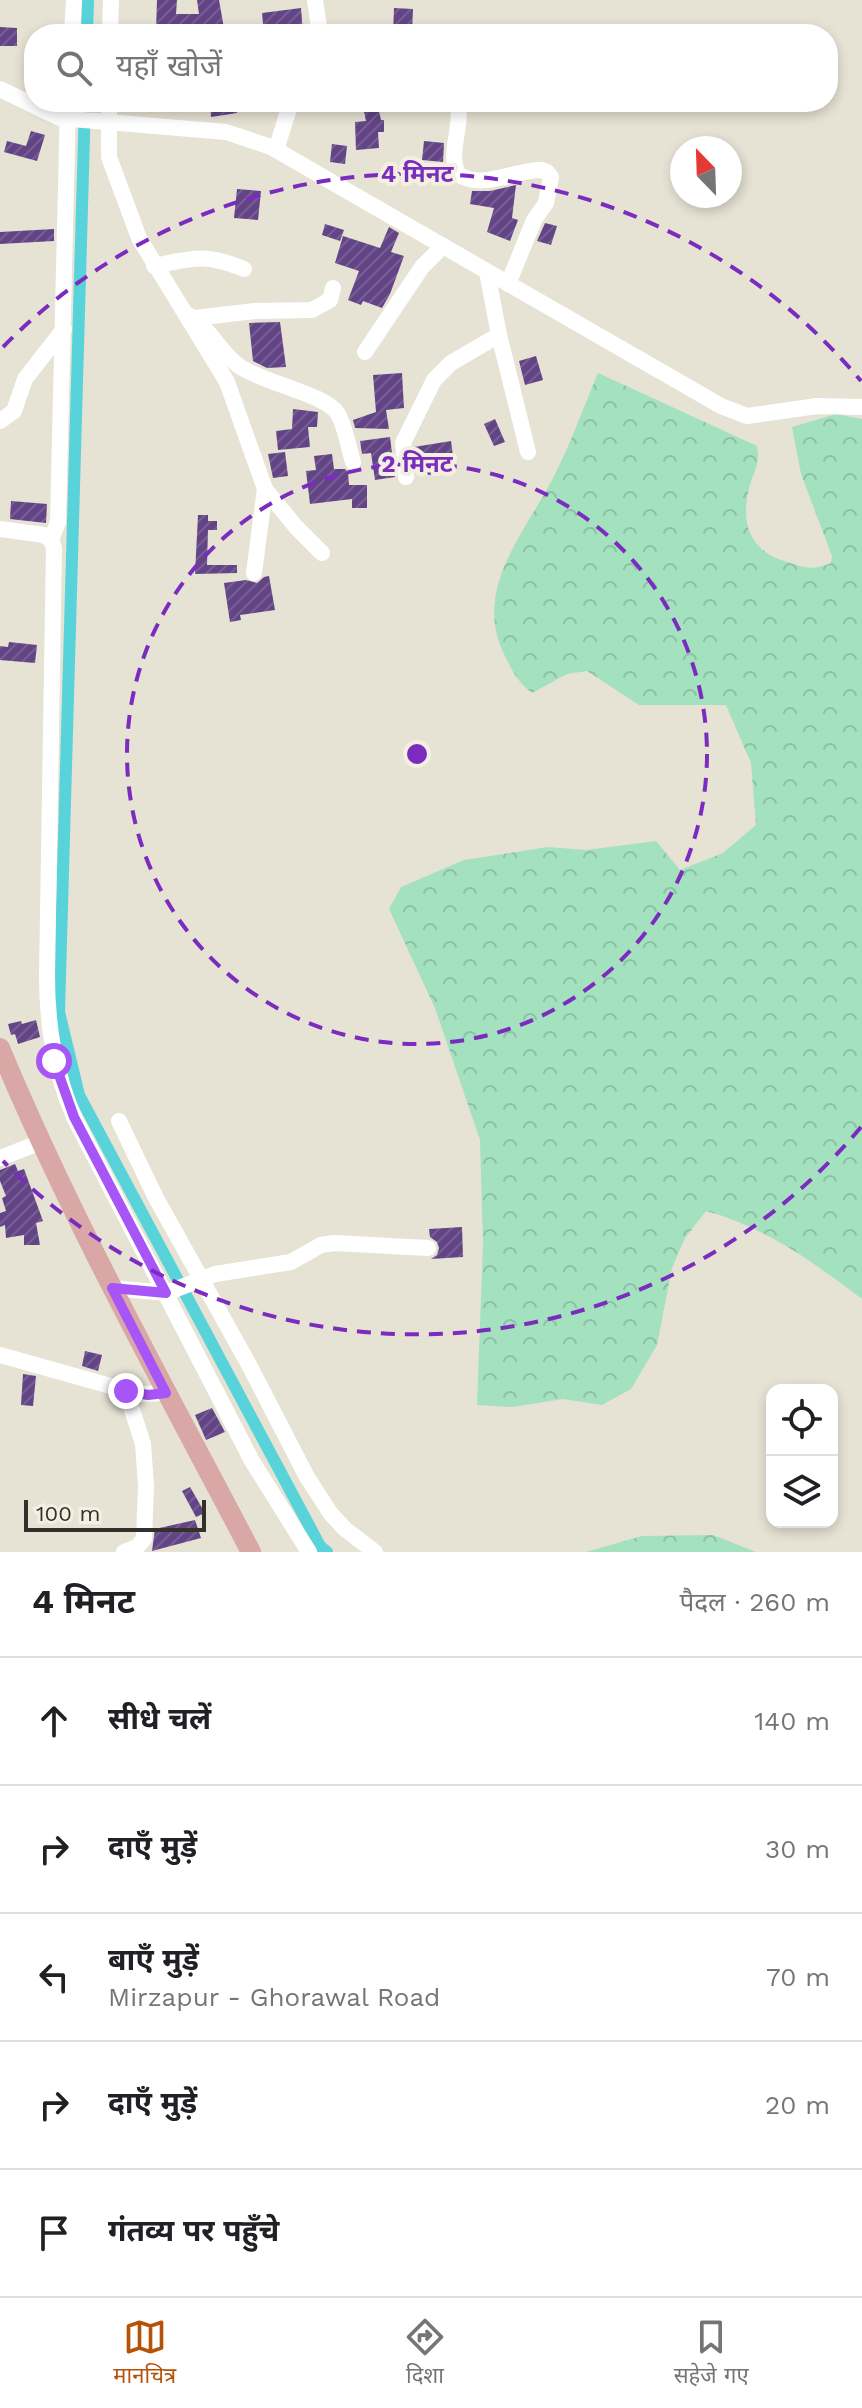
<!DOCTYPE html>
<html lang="hi">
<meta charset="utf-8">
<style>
:root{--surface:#fff;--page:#f2f2f2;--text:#202124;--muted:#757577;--line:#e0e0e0;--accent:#b45309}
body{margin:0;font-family:"Work Sans","Noto Sans Devanagari",sans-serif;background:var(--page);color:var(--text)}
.controls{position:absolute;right:24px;bottom:24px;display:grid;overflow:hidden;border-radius:16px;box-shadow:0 4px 12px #0003}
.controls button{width:72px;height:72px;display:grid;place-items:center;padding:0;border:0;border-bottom:2px solid var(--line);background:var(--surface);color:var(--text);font:40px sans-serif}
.compass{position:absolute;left:670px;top:136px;width:72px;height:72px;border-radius:50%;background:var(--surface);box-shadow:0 4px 12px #0003;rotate:337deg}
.scale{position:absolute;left:24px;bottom:20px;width:182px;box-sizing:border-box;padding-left:8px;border:4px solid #31302a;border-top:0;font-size:22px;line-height:28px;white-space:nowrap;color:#31302a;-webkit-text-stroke:6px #f3efe1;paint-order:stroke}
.stop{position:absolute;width:24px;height:24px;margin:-18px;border:6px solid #a855f7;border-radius:50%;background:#fff}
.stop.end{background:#a855f7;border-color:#fff;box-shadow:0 2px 8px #0008}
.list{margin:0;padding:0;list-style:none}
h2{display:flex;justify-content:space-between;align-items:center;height:104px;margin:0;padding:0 32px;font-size:34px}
h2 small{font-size:26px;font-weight:400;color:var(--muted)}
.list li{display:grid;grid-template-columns:52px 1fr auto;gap:24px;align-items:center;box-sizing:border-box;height:128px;padding:0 32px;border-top:2px solid var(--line)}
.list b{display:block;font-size:30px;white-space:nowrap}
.list p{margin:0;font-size:26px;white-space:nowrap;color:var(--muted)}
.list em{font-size:26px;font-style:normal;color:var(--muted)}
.icon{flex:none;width:44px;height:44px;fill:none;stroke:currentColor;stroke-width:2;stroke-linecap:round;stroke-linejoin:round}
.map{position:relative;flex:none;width:862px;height:1552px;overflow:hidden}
.search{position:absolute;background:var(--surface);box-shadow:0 4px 12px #0003;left:24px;right:24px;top:24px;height:88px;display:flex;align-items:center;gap:20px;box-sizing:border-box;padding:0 28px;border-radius:32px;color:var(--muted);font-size:30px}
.sheet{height:744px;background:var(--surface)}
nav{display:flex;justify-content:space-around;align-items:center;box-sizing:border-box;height:112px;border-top:2px solid var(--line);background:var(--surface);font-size:22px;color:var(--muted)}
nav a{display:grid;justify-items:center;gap:4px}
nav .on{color:var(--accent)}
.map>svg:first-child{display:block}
</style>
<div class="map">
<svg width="862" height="1552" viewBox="0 0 862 1552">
<defs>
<pattern id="forest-crowns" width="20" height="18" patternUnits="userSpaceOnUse" patternTransform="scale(2)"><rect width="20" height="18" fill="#a3e1bf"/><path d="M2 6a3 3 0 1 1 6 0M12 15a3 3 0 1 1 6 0" fill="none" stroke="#8dc1a4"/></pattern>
<pattern id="building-hatch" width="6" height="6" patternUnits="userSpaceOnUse" patternTransform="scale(2)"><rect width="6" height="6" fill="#634587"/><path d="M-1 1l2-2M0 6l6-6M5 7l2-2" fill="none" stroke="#765e92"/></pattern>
</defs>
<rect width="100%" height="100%" fill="#e6e2d4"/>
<g fill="url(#forest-crowns)">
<path d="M 598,373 L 757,446 C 761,465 751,475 748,493 C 741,526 752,551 784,561 C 806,568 810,571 831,563 L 832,556 L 801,474 L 792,427 L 836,414 L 862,419 L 862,1299 C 813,1262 765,1227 706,1211 L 685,1238 L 672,1268 L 657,1345 L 631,1389 L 602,1405 L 563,1399 L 512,1407 L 477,1405 L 483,1244 L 480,1140 L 435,1008 L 389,909 L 401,887 L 464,860 L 548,847 L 586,850 L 656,841 L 680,870 L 723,853 L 756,825 L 751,763 L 726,705 L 639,705 L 587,671 L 567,674 L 532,693 C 517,682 512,670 504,654 C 473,590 523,535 552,480 C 570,446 583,408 598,373 Z"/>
<polygon points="713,1535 756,1552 586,1552 642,1536"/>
</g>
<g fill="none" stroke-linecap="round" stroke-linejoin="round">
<g stroke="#59d3da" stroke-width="12">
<polyline points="87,34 88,0"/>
<polyline points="85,102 59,1012 79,1095 320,1546 327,1552"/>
</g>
</g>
<g fill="url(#building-hatch)">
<polygon points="157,0 177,0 176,14 199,14 197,0 219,0 225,34 169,34 169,31 156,31"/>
<polygon points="301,8 303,34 264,34 262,13"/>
<polygon points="394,8 413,9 412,34 393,34"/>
<polygon points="0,27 17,28 17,46 0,46"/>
<polygon points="210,102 235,102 237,113 211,117"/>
<polygon points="362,102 377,102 381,120 384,120 384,132 378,132 379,148 356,150 355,122 366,121"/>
<polygon points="31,131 45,135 37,161 4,152 7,141 26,146"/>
<polygon points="424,141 444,143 443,162 422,160"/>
<polygon points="332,144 347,146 345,164 330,162"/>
<polygon points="516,185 512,218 518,220 510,241 487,232 494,208 470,204 472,191 490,191"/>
<polygon points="237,189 261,191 258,220 234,218"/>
<polygon points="545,223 557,226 551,245 537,241"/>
<polygon points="325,224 344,230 340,241 322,235"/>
<polygon points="389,227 399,233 391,252 404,256 390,294 382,308 363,301 361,305 348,300 359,271 335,263 343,236 380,248"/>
<polygon points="54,229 54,241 0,244 0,232"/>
<polygon points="280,322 286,367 267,368 253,361 249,323"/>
<polygon points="536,356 543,380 525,385 519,361"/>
<polygon points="402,373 404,408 386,410 389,429 355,428 353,420 376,412 373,375"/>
<polygon points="293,409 318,412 317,427 308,427 310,447 278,450 276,431 292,429"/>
<polygon points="495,419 505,442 494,446 484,424"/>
<polygon points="390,437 395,477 375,480 371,453 362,454 360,441"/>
<polygon points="451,441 455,471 428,475 427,472 417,473 414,447"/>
<polygon points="285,452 288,476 273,478 268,454"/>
<polygon points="332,454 334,469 345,469 348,472 349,485 367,485 367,508 352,508 352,499 310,504 306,471 316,470 314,456"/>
<polygon points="11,501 47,504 46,523 10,519"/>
<polygon points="198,515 208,515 208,521 217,521 217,530 208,530 207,565 237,565 237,573 195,574"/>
<polygon points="269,576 275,610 240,615 241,620 230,622 224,583 246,580 257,583 264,577"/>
<polygon points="9,642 37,645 35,663 0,660 0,646 8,647"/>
<polygon points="36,1020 40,1037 18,1044 15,1034 11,1035 8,1024 21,1021 22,1024"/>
<polygon points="15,1164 18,1171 24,1169 43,1221 36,1223 40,1245 24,1245 24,1235 6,1238 5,1225 0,1227 0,1213 6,1211 2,1198 6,1196 0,1181 0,1170"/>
<polygon points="462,1227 463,1257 431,1259 437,1255 439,1248 437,1242 430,1237 429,1229"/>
<polygon points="85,1351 102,1355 98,1371 82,1366"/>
<polygon points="23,1374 36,1376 33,1406 21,1405"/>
<polygon points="212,1408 225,1432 206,1440 195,1415"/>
<polygon points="190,1487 205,1513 196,1517 182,1491"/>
<polygon points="195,1520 201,1538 152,1551 155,1529"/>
</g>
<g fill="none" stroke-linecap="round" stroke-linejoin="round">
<g stroke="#fff" stroke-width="16">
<polyline points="315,0 320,34"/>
<polyline points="72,34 74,0"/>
<polyline points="110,34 111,0"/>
<polyline points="0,89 60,118 226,132 271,147 721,406 747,416 817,406 862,407"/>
<polyline points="109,102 109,157 139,238 227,382 265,489 296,527 322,553"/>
<path d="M 457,102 C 464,125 447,152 458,174 C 482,191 516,169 542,170 L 547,172 L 551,177 L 546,203 L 534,220 L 508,284"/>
<polyline points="276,150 291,102"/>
<path d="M 154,266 C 193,258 206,253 244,269"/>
<path d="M 186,314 C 210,326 218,351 239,366 C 263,383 326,394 338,414 C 346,428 348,447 353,462"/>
<polyline points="194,318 255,311 312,310 330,300 333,288"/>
<polyline points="499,335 528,452"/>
<polyline points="365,352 422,267 443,246"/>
<polyline points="0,421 14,411 25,379 64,329"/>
<polyline points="406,477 403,443 434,380 451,363 499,335 487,272"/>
<path d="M 0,529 L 44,535 L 51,540 L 54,548 L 47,975 C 47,1025 54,1070 74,1117 L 252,1461 L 309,1552"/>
<polyline points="51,540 58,522 68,102"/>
<polyline points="254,573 265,489"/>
<polyline points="119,1121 156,1198 248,1363 307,1477 331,1514 345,1529 375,1552"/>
<polyline points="0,1158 41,1142"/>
<polyline points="112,1288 166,1293 215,1274 291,1262 321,1245 334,1243 428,1248"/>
<polyline points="0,1355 139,1394 166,1393"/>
<polyline points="124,1552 137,1547 144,1539 146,1486 143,1444 126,1391"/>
</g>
<path stroke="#d8a7a6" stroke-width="20" d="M 0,1048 C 72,1221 164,1386 251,1552"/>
</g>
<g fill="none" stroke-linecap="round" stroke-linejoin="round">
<polyline stroke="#a855f7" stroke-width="10" points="54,1061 74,1117 166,1293 112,1288 166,1393 148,1395 126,1391"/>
</g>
<g fill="none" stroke="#7b2cbf" stroke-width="4" stroke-dasharray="14 10">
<circle cx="417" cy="754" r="290"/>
<path d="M861 1127A580 580 0 0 1 3 1161M3 347A580 580 0 0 1 861 381"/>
</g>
<circle cx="417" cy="754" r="12" fill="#7b2cbf" stroke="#f3efe1" stroke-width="4"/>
<g font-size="24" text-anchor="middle" font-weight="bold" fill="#7b2cbf" stroke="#f3efe1" stroke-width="8" stroke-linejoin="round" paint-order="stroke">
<text x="417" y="182">4 मिनट</text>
<text x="417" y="472">2 मिनट</text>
</g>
</svg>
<div class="controls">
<button><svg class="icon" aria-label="locate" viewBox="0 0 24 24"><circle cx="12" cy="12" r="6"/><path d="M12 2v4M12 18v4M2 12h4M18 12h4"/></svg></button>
<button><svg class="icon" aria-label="layers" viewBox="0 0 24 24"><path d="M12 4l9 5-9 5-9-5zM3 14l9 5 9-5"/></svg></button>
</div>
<svg class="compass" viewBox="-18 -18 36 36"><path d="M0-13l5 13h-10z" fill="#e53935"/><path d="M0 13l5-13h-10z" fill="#757577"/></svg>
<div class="scale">100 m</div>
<div class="stop" style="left:54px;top:1061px"></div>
<div class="stop end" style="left:126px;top:1391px"></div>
<div class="search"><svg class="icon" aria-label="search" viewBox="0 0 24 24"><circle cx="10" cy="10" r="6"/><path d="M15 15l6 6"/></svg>यहाँ खोजें</div>
</div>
<section class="sheet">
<h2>4 मिनट<small>पैदल · 260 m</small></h2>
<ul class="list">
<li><svg class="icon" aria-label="ahead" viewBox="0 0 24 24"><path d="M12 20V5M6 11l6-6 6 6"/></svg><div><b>सीधे चलें</b></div><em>140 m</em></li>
<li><svg class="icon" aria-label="right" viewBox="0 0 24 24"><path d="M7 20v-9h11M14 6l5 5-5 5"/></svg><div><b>दाएँ मुड़ें</b></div><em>30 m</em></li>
<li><svg class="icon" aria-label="left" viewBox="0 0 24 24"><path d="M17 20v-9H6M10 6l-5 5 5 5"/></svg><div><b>बाएँ मुड़ें</b><p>Mirzapur - Ghorawal Road</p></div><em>70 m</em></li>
<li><svg class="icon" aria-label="right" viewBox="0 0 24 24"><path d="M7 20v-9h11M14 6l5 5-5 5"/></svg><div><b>दाएँ मुड़ें</b></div><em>20 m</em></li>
<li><svg class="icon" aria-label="arrive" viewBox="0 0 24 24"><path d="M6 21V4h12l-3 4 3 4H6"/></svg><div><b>गंतव्य पर पहुँचे</b></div></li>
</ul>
</section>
<nav>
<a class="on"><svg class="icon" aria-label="map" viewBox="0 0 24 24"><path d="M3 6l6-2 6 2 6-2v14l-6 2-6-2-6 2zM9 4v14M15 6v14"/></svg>मानचित्र</a>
<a><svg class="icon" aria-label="directions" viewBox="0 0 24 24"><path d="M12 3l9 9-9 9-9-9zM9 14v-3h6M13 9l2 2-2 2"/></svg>दिशा</a>
<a><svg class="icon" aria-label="saved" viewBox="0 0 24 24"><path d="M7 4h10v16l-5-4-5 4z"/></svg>सहेजे गए</a>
</nav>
